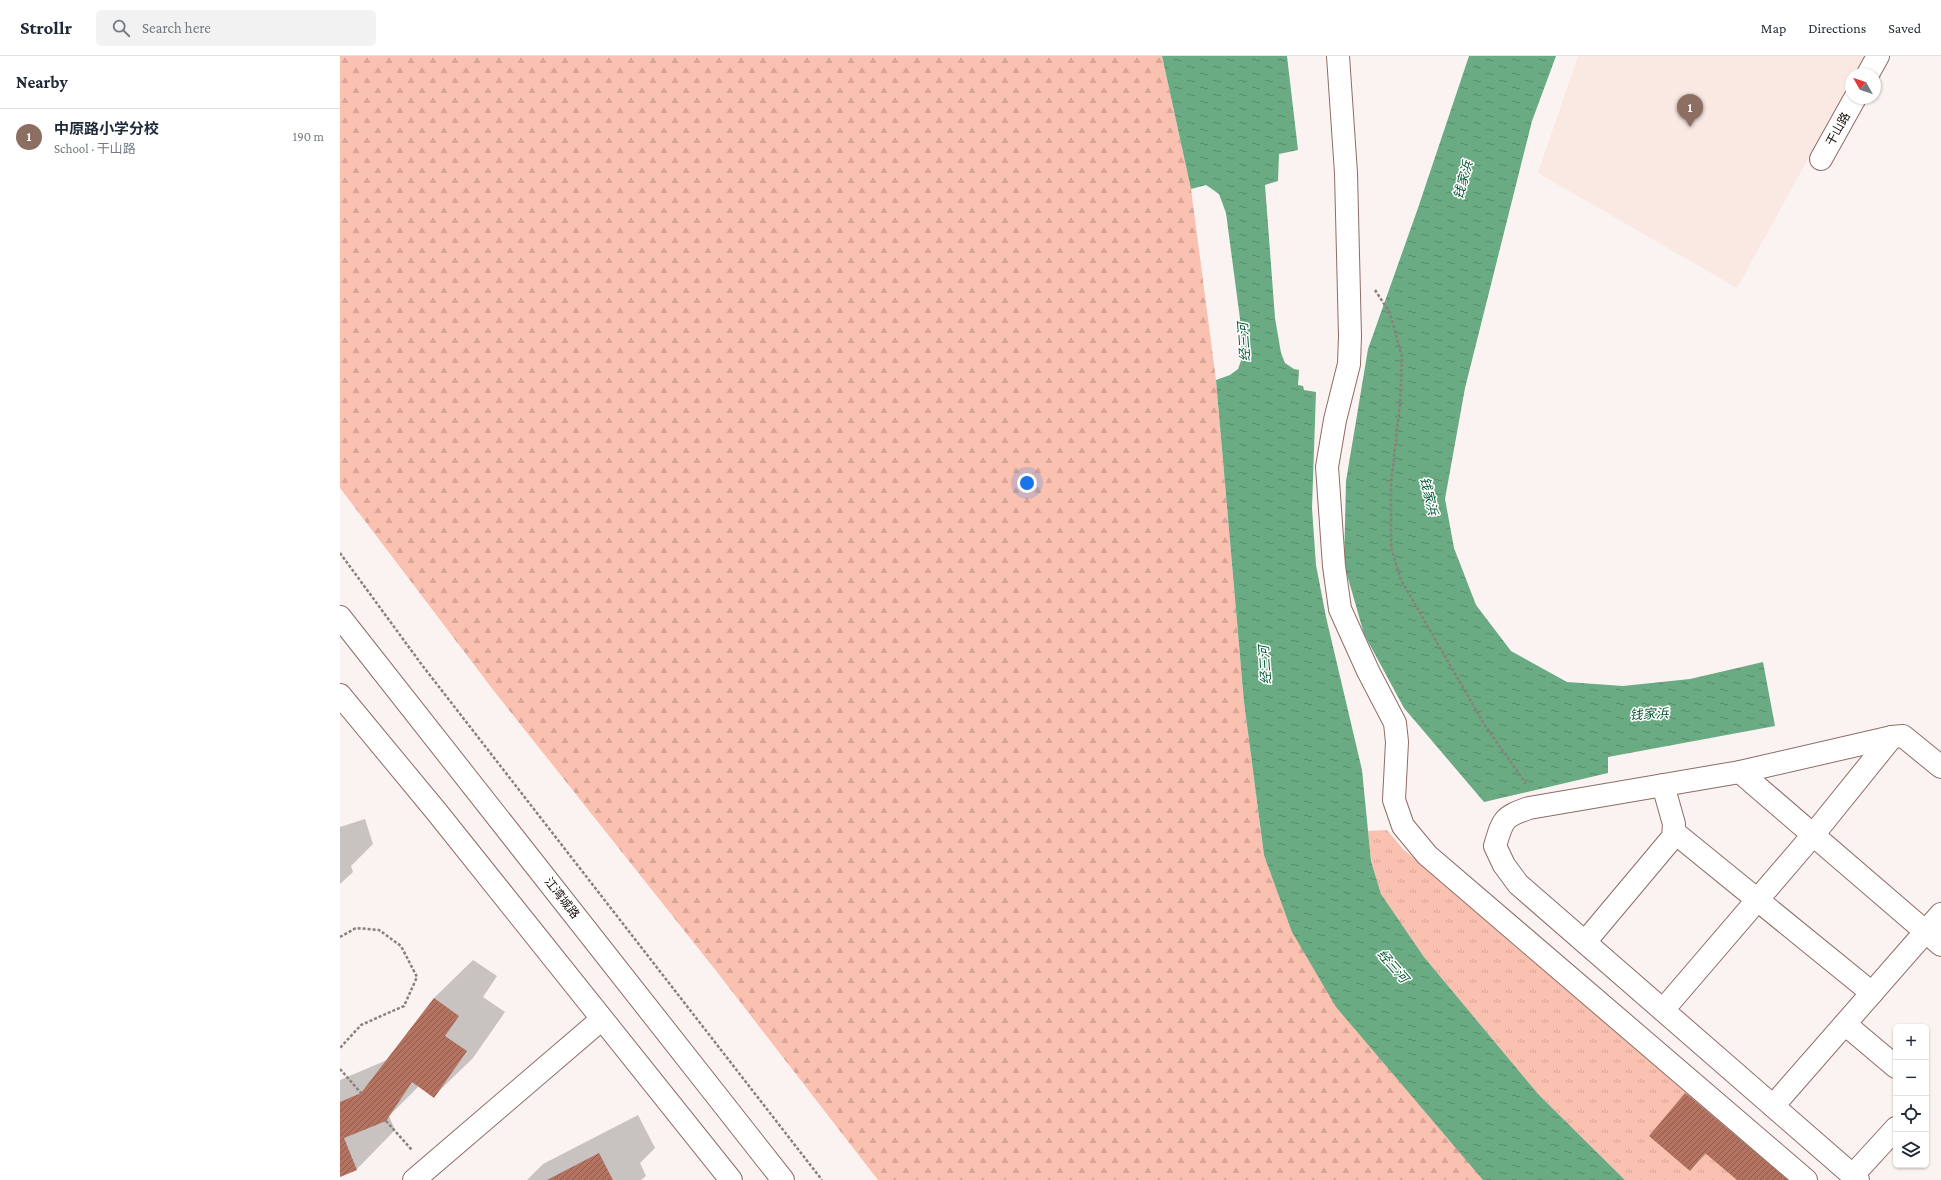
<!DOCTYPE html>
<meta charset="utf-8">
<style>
:root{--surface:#fff;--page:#f2f2f3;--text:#1f2937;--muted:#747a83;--line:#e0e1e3;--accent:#b45309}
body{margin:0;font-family:"Crimson Pro","Noto Sans SC",serif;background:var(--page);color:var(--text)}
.controls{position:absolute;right:12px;bottom:12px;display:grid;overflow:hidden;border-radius:6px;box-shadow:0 1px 3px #0004}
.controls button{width:36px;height:36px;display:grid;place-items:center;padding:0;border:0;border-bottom:1px solid var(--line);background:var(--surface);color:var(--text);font:20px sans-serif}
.compass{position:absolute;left:1505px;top:12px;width:36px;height:36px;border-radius:50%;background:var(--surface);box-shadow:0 1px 3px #0004;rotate:310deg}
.you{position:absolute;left:687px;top:427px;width:14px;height:14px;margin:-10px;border:3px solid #fff;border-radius:50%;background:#1a73e8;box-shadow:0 0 0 6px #1a73e833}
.badge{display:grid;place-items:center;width:26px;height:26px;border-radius:50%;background:var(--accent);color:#fff;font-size:13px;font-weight:700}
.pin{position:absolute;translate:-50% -33px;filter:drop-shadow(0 1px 2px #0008)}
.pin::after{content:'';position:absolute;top:21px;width:14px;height:12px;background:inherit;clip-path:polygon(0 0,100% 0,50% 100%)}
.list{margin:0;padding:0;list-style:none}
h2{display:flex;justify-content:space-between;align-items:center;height:52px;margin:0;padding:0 16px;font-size:17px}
h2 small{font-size:13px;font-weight:400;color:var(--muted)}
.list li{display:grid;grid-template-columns:26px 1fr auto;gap:12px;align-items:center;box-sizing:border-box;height:56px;padding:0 16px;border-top:1px solid var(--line)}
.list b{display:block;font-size:15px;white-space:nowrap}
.list p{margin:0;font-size:13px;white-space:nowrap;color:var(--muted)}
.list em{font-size:13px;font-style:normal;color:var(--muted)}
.icon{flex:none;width:22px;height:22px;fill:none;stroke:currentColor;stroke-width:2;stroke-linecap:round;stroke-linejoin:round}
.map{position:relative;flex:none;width:1601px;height:1124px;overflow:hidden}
header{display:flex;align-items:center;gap:24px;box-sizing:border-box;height:56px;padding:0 20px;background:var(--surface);border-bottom:1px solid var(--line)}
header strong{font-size:19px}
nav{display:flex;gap:22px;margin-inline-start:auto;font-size:14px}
.search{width:280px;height:36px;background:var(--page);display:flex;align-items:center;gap:10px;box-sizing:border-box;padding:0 14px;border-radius:6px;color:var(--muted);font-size:15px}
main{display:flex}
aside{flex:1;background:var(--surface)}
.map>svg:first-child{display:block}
</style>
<header>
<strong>Strollr</strong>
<div class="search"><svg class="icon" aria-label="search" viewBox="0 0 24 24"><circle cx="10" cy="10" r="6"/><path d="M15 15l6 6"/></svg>Search here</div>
<nav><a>Map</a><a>Directions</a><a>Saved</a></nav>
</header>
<main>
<aside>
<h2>Nearby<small></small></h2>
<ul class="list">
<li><span class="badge" style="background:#8d6e63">1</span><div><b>中原路小学分校</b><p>School · 干山路</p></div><em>190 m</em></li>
</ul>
</aside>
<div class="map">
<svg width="1601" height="1124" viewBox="0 0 1601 1124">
<defs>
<pattern id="grass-tufts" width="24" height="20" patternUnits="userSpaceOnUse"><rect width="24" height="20" fill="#fac1b1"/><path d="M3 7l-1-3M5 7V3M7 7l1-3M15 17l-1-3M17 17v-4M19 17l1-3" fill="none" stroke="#d6a597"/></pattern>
<pattern id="forest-firs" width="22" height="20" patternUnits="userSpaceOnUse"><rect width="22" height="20" fill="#fac1b1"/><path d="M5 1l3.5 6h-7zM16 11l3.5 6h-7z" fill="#d6a597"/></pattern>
<pattern id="water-ripples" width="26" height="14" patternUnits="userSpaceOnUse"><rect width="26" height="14" fill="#6aab83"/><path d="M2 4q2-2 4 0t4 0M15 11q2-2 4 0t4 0" fill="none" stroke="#568a69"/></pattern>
<pattern id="building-hatch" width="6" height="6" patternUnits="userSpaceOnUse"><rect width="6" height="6" fill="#b47260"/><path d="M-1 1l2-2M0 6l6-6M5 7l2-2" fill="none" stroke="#915c4d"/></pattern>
</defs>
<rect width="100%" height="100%" fill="#faf3f1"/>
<polygon fill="#fae8e3" points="1238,0 1525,0 1515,18 1511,18 1511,25 1397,232 1198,117"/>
<polygon fill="url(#grass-tufts)" points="1047,774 1063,793 1456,1124 1285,1124 1199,1039 1084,901 1041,838 1031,805 1028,775"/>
<polygon fill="url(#forest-firs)" points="0,0 822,0 851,133 876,324 904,646 924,799 1143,1124 538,1124 377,916 154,635 0,432"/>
<g fill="url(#water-ripples)">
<polygon points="822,0 947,0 958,94 939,98 938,125 925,129 935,262 941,297 945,307 954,313 959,314 958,329 963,330 964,334 976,336 972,452 976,509 986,561 1022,714 1031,805 1041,838 1084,901 1199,1039 1285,1124 1143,1124 996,951 952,876 924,799 904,646 876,324 890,319 898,313 902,302 900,263 886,157 879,138 866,129 851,133"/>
<polygon points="1129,0 1216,0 1192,65 1125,332 1105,443 1114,492 1136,549 1171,595 1227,626 1283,630 1350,623 1423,606 1435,670 1268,701 1268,717 1144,746 1064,652 1024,578 1004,508 1006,425 1028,293 1078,152"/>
</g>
<g fill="#0003">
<polygon points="25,763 33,788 11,810 13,816 0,828 0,771"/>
<polygon points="133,904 157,920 143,941 165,956 133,1002 94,1040 79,1030 49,1060 55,1074 17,1113 0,1120 0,1024 47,1004 94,942"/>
<polygon points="1360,1024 1477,1124 1398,1124 1367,1097 1350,1114 1310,1080"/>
<polygon points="298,1059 315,1092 300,1107 306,1120 301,1124 187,1124 203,1108"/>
</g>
<g fill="url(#building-hatch)">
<polygon points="94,942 119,960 105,980 127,995 94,1042 72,1026 46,1065 4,1082 17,1114 0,1121 0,1046 21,1037"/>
<polygon points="1345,1037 1448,1124 1397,1124 1365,1097 1350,1115 1309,1080"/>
<polygon points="259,1097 273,1124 207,1124"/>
</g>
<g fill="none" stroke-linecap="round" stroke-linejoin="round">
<defs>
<g id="minor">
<polyline points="998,0 1006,117 1010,280 1009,308 995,364 987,411 994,510 1000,553 1028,615 1055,667 1057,686 1054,744 1063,770 1087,799 1466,1124"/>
<polyline points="1528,18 1538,0"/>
<polyline points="1481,103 1515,42"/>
<polyline points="0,561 443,1124"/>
<polyline points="0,639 96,755 391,1124"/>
<polyline points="1400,716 1601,889"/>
<polyline points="1334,776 1532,937"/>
<polyline points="1245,886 1333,781 1334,768 1323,729"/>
<polyline points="1323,954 1473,779 1552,681"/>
<polyline points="1505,968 1556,1011"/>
<polyline points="1433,1050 1601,858"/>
<polyline points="1513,1119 1556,1072"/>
<polyline points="74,1124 262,963"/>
<path d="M 1518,1124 L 1178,828 L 1164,809 L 1155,790 C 1163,763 1163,761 1189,752 L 1400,716 L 1552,681 L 1563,680 L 1601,711"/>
</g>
</defs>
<use href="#minor" stroke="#8d6d65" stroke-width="24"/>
<g stroke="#89807d" stroke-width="2.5" stroke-dasharray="3 2" stroke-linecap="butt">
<polyline points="1035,234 1050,257 1062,301 1060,348 1051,427 1051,492 1061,524 1144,668 1186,728"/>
<polyline points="0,497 82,609 482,1124"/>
<polyline points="0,881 16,872 39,874 61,890 77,921 64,950 21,969 0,992"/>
<polyline points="0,1013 21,1037"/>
<polyline points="46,1065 72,1094"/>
</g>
<use href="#minor" stroke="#fff" stroke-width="22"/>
</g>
<g text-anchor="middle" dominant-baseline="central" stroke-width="3" stroke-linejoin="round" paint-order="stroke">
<g font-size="12" fill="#170c08" stroke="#fff">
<text transform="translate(1498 73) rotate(-61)">干山路</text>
<text transform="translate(222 842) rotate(52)">江湾城路</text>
</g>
<g font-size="13" font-style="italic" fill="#075934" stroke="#fff">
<text transform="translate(1123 124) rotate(-74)">钱家浜</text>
<text transform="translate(904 286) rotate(-94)">经三河</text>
<text transform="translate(1089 440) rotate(77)">钱家浜</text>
<text transform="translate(925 609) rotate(-94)">经三河</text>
<text transform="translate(1309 658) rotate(-3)">钱家浜</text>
<text transform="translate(1053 910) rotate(49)">经三河</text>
</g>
</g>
</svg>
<div class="controls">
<button>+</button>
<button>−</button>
<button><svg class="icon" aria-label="locate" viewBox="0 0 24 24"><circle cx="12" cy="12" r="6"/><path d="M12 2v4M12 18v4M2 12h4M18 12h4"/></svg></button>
<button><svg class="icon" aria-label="layers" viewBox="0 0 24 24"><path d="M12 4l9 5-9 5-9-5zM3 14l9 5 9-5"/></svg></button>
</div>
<svg class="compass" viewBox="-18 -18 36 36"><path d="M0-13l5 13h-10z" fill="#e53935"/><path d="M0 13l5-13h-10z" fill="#747a83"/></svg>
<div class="you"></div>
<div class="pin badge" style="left:1350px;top:71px;background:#8d6e63">1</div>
</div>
</main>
